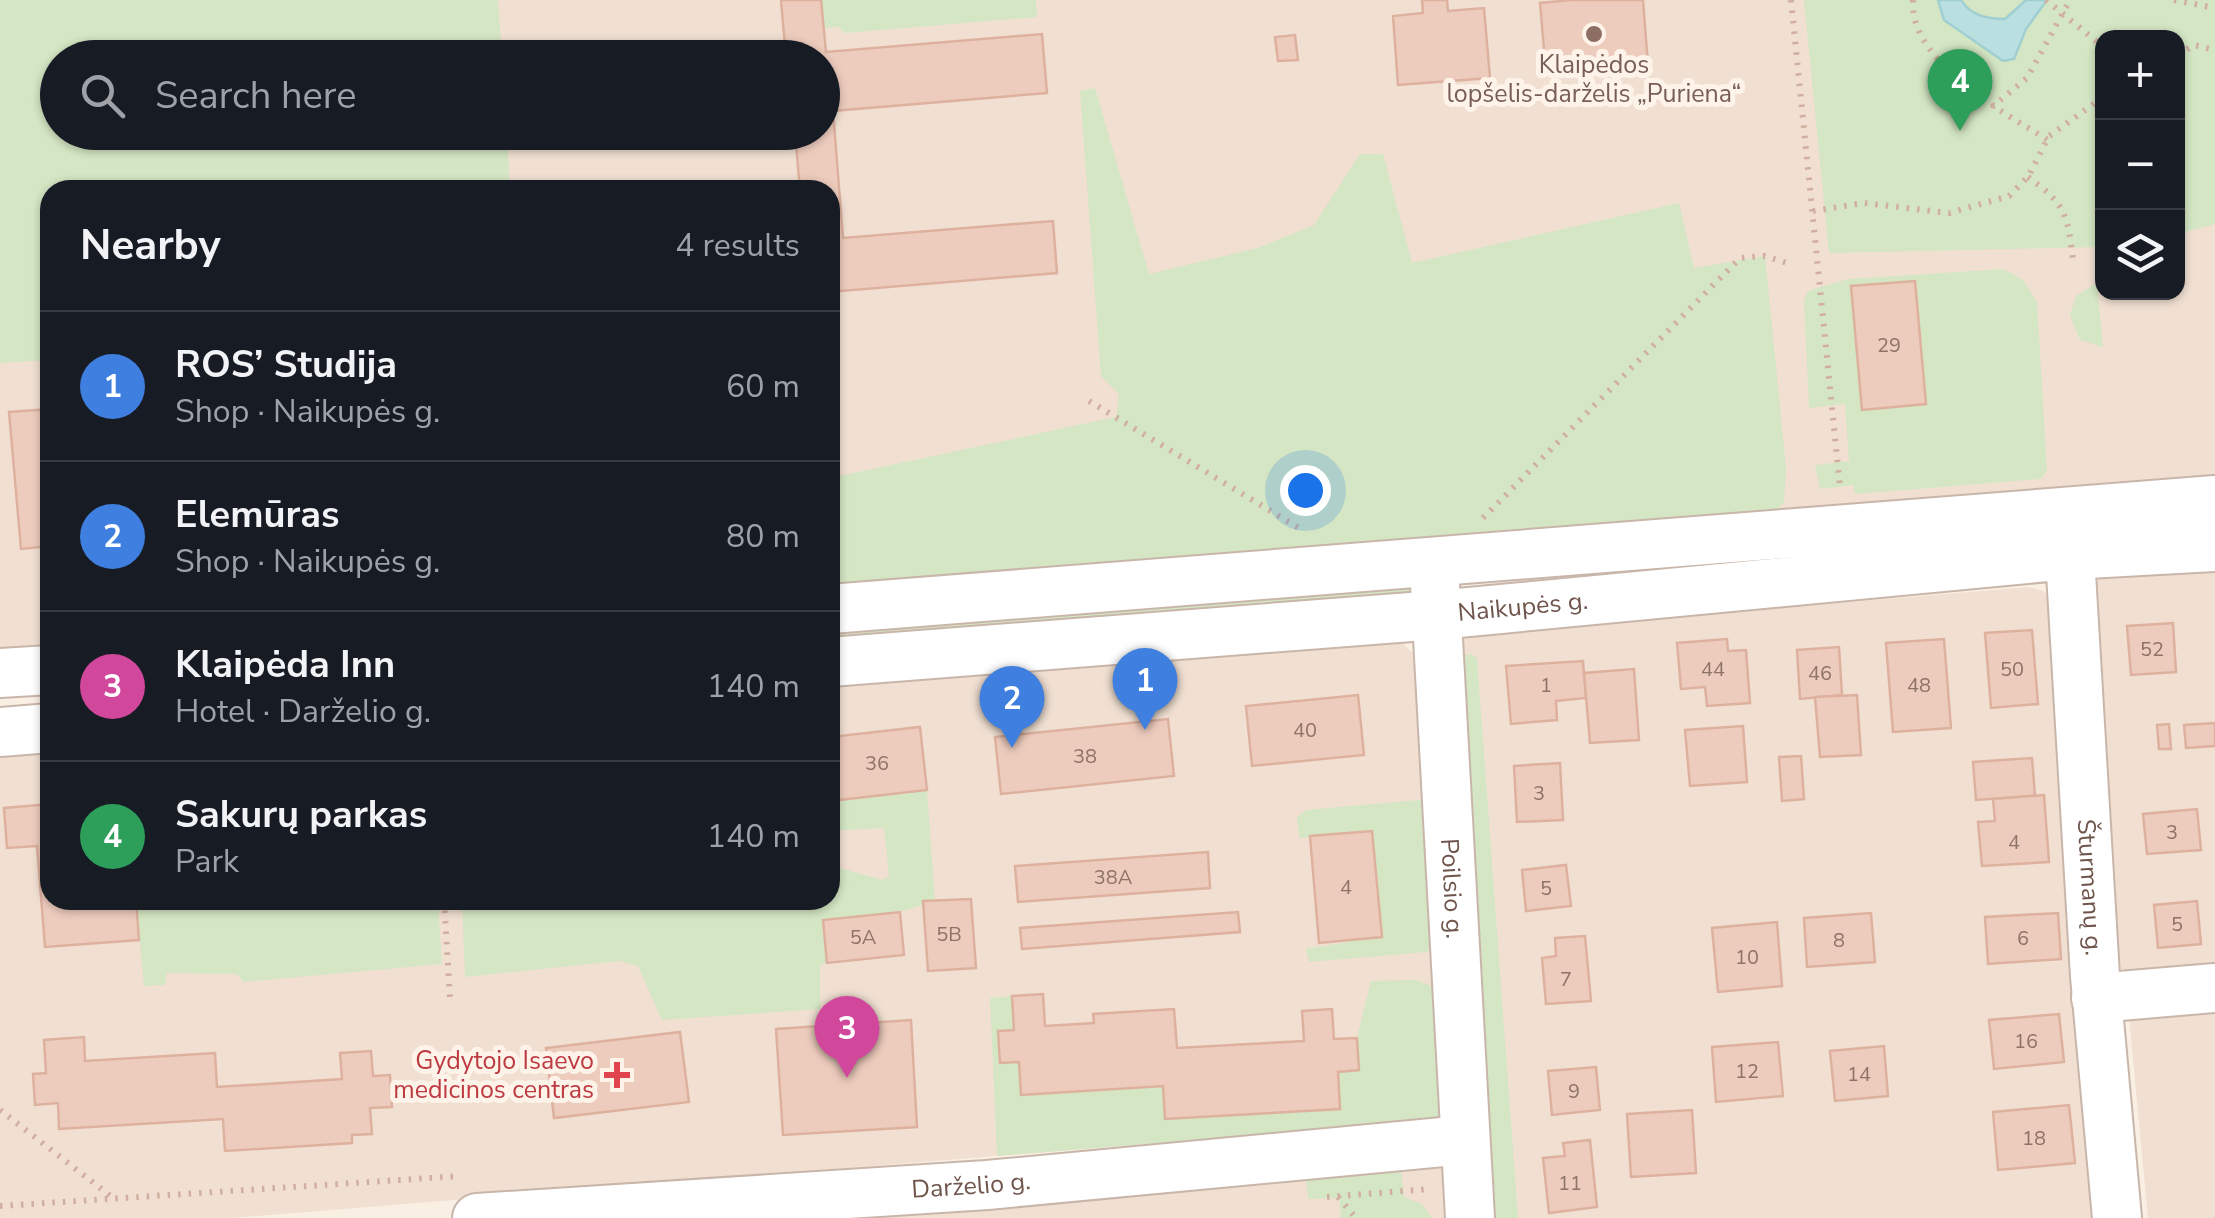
<!DOCTYPE html>
<meta charset="utf-8">
<style>
:root{--surface:#171b24;--page:#242831;--text:#f1f3f6;--muted:#9ea1a6;--line:#363941;--accent:#0b8043}
body{margin:0;font-family:"Nunito Sans",sans-serif;background:var(--page);color:var(--text)}
.controls{position:absolute;right:30px;top:30px;display:grid;overflow:hidden;border-radius:20px;box-shadow:0 2px 8px #0004}
.controls button{width:90px;height:90px;display:grid;place-items:center;padding:0;border:0;border-bottom:2px solid var(--line);background:var(--surface);color:var(--text);font:50px sans-serif}
.you{position:absolute;left:1305px;top:490px;width:35px;height:35px;margin:-25px;border:8px solid #fff;border-radius:50%;background:#1a73e8;box-shadow:0 0 0 15px #1a73e833}
.badge{display:grid;place-items:center;width:65px;height:65px;border-radius:50%;background:var(--accent);color:#fff;font-size:32px;font-weight:700}
.pin{position:absolute;translate:-50% -82px;filter:drop-shadow(0 2px 5px #0008)}
.pin::after{content:'';position:absolute;top:52px;width:35px;height:30px;background:inherit;clip-path:polygon(0 0,100% 0,50% 100%)}
.list{margin:0;padding:0;list-style:none}
h2{display:flex;justify-content:space-between;align-items:center;height:130px;margin:0;padding:0 40px;font-size:42px}
h2 small{font-size:32px;font-weight:400;color:var(--muted)}
.list li{display:grid;grid-template-columns:65px 1fr auto;gap:30px;align-items:center;box-sizing:border-box;height:150px;padding:0 40px;border-top:2px solid var(--line)}
.list b{display:block;font-size:38px;white-space:nowrap}
.list p{margin:0;font-size:32px;white-space:nowrap;color:var(--muted)}
.list em{font-size:32px;font-style:normal;color:var(--muted)}
.icon{flex:none;width:55px;height:55px;fill:none;stroke:currentColor;stroke-width:2;stroke-linecap:round;stroke-linejoin:round}
.map{position:relative;flex:none;width:2215px;height:1218px;overflow:hidden}
.search{position:absolute;background:var(--surface);box-shadow:0 2px 8px #0004;left:40px;top:40px;width:800px;height:110px;display:flex;align-items:center;gap:25px;box-sizing:border-box;padding:0 35px;border-radius:55px;color:var(--muted);font-size:38px}
.panel{position:absolute;background:var(--surface);box-shadow:0 2px 8px #0004;left:40px;top:180px;width:800px;height:730px;border-radius:30px}
.map>svg:first-child{display:block}
</style>
<div class="map">
<svg width="2215" height="1218" viewBox="0 0 2215 1218">
<rect width="100%" height="100%" fill="#faefe3"/>
<g fill="#f1e0d2" fill-rule="evenodd">
<path d="M 0,0 L 2215,0 L 2215,479 L 830,593 L 830,190 L 50,190 L 50,648 L 0,652 ZM 2102,38 L 2178,38 L 2178,292 L 2102,292 ZM 58,58 L 822,58 L 822,132 L 58,132 Z"/>
<polygon points="2215,569 2215,973 2123,972 2116,959 2092,587 2101,577"/>
<polygon points="2029,587 2043,591 2052,601 2101,1218 1494,1218 1459,642 1469,634"/>
<polygon points="1393,634 1418,658 1440,1120 232,1218 0,1218 0,749 50,745 50,900 830,900 830,680"/>
<polygon points="2215,1009 2215,1218 2148,1218 2129,1017"/>
<polygon points="1441,1162 1448,1169 1457,1218 692,1218"/>
</g>
<g fill="#d4e6c3">
<polygon points="0,0 498,0 502,57 58,58 58,132 507,133 510,190 50,190 50,360 0,363"/>
<polygon points="821,0 1036,0 1037,17 845,33 839,27 824,28"/>
<polygon points="1804,0 2215,0 2215,224 2178,234 2178,38 2102,38 2102,247 1829,253"/>
<polygon points="1095,88 1149,274 1258,248 1314,225 1360,154 1383,154 1412,263 1679,203 1694,268 1765,256 1786,468 1784,502 1774,513 830,593 830,478 1116,417 1119,394 1101,376 1080,91"/>
<polygon points="2004,269 2023,280 2037,302 2047,471 2040,479 1855,494 1853,485 1820,489 1815,465 1849,461 1845,404 1809,408 1804,300 1808,291 1848,279"/>
<polygon points="2097,283 2103,347 2080,340 2070,315 2076,296"/>
<polygon points="1412,582 1415,595 830,646 830,626"/>
<polygon points="1471,654 1477,658 1518,1218 1494,1218 1455,656"/>
<polygon points="927,790 935,901 900,912 820,966 820,1009 662,1020 638,966 619,961 465,977 462,904 830,900 830,865 882,880 889,876 884,828 830,831 830,801"/>
<polygon points="1419,800 1428,802 1438,943 1427,952 1309,962 1306,949 1382,936 1372,832 1299,838 1297,817 1306,810"/>
<polygon points="136,900 438,900 442,964 244,982 237,974 167,973 165,985 144,986"/>
<polygon points="1416,980 1442,990 1450,1106 1440,1120 997,1156 990,998 1012,996 1014,1030 998,1032 1000,1062 1019,1062 1021,1095 1163,1086 1166,1119 1340,1109 1338,1072 1359,1070 1357,1038 1371,981"/>
<polygon points="1400,1160 1404,1197 1422,1204 1432,1218 1341,1218 1339,1198 1308,1199 1305,1169"/>
</g>
<path fill="#b9dfe1" stroke="#a0cfd2" stroke-width="2.5" d="M 1938,0 L 1961,0 C 1971,16 1988,19 2005,19 L 2026,0 L 2047,0 L 2026,29 L 2014,59 L 2003,61 L 1944,20 Z"/>
<g fill="#edccbd" stroke="#deb19f" stroke-width="2.5">
<polygon points="781,0 821,0 826,52 1042,34 1047,93 833,111 843,238 1053,221 1057,273 830,292 830,190 800,190 795,132 822,132 822,58 786,58"/>
<polygon points="1422,0 1447,0 1448,11 1484,8 1490,78 1398,85 1393,16 1423,13"/>
<polygon points="1571,0 1643,0 1648,65 1546,73 1540,3"/>
<polygon points="1295,35 1298,60 1278,61 1275,37"/>
<polygon points="1915,281 1926,404 1862,410 1851,286"/>
<polygon points="50,409 50,546 21,549 9,412"/>
<polygon points="2173,623 2176,672 2131,675 2127,626"/>
<polygon points="2032,630 2038,704 1991,708 1985,633"/>
<polygon points="1727,639 1728,651 1746,650 1750,703 1707,706 1705,687 1681,689 1677,643"/>
<polygon points="1944,639 1951,728 1893,732 1886,643"/>
<polygon points="1839,647 1842,695 1800,699 1797,650"/>
<polygon points="1583,661 1586,698 1556,701 1557,720 1511,724 1506,666"/>
<polygon points="1634,669 1639,740 1590,743 1584,673"/>
<polygon points="1358,695 1364,755 1252,766 1246,706"/>
<polygon points="1857,695 1861,755 1820,757 1815,697"/>
<polygon points="1168,719 1174,776 1001,794 995,737"/>
<polygon points="2215,723 2215,746 2186,748 2184,725"/>
<polygon points="2169,724 2171,749 2159,749 2157,725"/>
<polygon points="1743,726 1747,782 1690,786 1685,730"/>
<polygon points="920,727 927,790 830,801 830,737"/>
<polygon points="1801,756 1804,799 1782,801 1779,757"/>
<polygon points="2032,758 2035,796 1976,800 1973,762"/>
<polygon points="1560,763 1563,820 1517,822 1514,766"/>
<polygon points="2044,795 2049,862 1982,866 1978,822 1995,821 1993,799"/>
<polygon points="50,804 50,900 136,900 139,940 45,947 37,846 7,848 4,808"/>
<polygon points="2197,809 2201,850 2147,854 2143,814"/>
<polygon points="1372,831 1382,937 1319,943 1310,836"/>
<polygon points="1208,852 1210,888 1018,902 1015,866"/>
<polygon points="1566,865 1571,906 1526,911 1522,870"/>
<polygon points="971,899 976,968 928,971 923,901"/>
<polygon points="2197,901 2201,944 2158,948 2154,905"/>
<polygon points="900,912 904,955 827,963 823,920"/>
<polygon points="1238,912 1240,932 1022,949 1020,928"/>
<polygon points="1871,913 1875,962 1807,967 1804,918"/>
<polygon points="2058,913 2061,959 1988,964 1985,917"/>
<polygon points="1777,922 1782,986 1718,992 1712,928"/>
<polygon points="1585,936 1591,1001 1546,1004 1542,958 1556,956 1555,938"/>
<polygon points="1043,994 1045,1026 1094,1023 1093,1014 1174,1009 1177,1048 1304,1041 1302,1011 1332,1009 1334,1039 1357,1038 1359,1070 1338,1072 1340,1109 1165,1119 1163,1086 1021,1095 1019,1062 1000,1063 998,1031 1014,1030 1012,996"/>
<polygon points="2059,1014 2064,1062 1994,1069 1989,1020"/>
<polygon points="911,1020 917,1127 783,1135 776,1029"/>
<polygon points="680,1032 689,1102 554,1118 546,1048"/>
<polygon points="84,1037 85,1061 215,1053 217,1087 342,1079 340,1053 371,1051 373,1076 390,1075 392,1107 370,1108 372,1134 352,1135 352,1143 225,1151 223,1119 59,1129 58,1103 35,1105 33,1074 46,1073 44,1040"/>
<polygon points="1778,1042 1783,1096 1716,1102 1712,1047"/>
<polygon points="1884,1046 1888,1096 1835,1101 1830,1051"/>
<polygon points="1596,1067 1600,1110 1552,1115 1548,1071"/>
<polygon points="2069,1105 2075,1163 1998,1170 1993,1112"/>
<polygon points="1692,1110 1696,1173 1631,1177 1627,1114"/>
<polygon points="1590,1140 1597,1207 1549,1213 1543,1158 1565,1156 1563,1143"/>
</g>
<g fill="none" stroke-linecap="round" stroke-linejoin="round">
<defs>
<g id="minor">
<path id="s1" d="M 2068,523 L 2095,976 L 2117,1218"/>
<path id="s2" d="M 1435,584 L 1470,1218"/>
<polyline points="830,609 2215,500"/>
<path id="s3" d="M 830,662 L 1437,615 L 2069,555 L 2215,547"/>
<polyline points="0,673 50,670"/>
<polyline points="0,732 50,728"/>
<polyline points="2096,998 2215,988"/>
<path id="s4" d="M 477,1218 L 987,1185 L 1464,1140"/>
</g>
</defs>
<use href="#minor" stroke="#c9b6aa" stroke-width="52"/>
<g stroke="#d1afa0" stroke-width="6" stroke-dasharray="2.5 8" stroke-linecap="butt">
<polyline points="1791,0 1840,487"/>
<path d="M 1913,0 C 1909,61 2001,111 2048,140"/>
<polyline points="2046,0 2102,46"/>
<polyline points="2174,0 2215,8"/>
<polyline points="2178,55 2194,45 2215,50"/>
<polyline points="1992,107 2027,78 2070,0"/>
<path d="M 2028,177 C 2066,204 2068,216 2073,260"/>
<polyline points="1813,211 1864,203 1949,213 2009,196 2028,177 2049,136 2102,98"/>
<polyline points="1089,401 1302,530"/>
<polyline points="1483,518 1740,258 1765,256 1790,264"/>
<polyline points="444,900 450,997"/>
<polyline points="0,1110 113,1198"/>
<polyline points="1327,1197 1429,1189"/>
<polyline points="1338,1197 1356,1218"/>
<polyline points="0,1206 461,1176"/>
</g>
<use href="#minor" stroke="#fff" stroke-width="48"/>
</g>
<circle fill="#8d6e63" stroke="#fdf3e8" stroke-width="4" cx="1594" cy="34" r="10"/>
<path fill="#e0444e" stroke="#fdf3e8" stroke-width="4" d="M612 1060h10v10h10v10h-10v10h-10v-10h-10v-10h10z"/>
<g text-anchor="middle" dominant-baseline="central" stroke-width="10" stroke-linejoin="round" paint-order="stroke">
<g font-size="20" fill="#8e7368">
<text x="1889" y="345">29</text>
<text x="2152" y="649">52</text>
<text x="1713" y="669">44</text>
<text x="2012" y="669">50</text>
<text x="1820" y="673">46</text>
<text x="1546" y="685">1</text>
<text x="1919" y="685">48</text>
<text x="1305" y="730">40</text>
<text x="1085" y="756">38</text>
<text x="877" y="763">36</text>
<text x="1539" y="793">3</text>
<text x="2172" y="832">3</text>
<text x="2014" y="842">4</text>
<text x="1113" y="877">38A</text>
<text x="1346" y="887">4</text>
<text x="1546" y="888">5</text>
<text x="2177" y="924">5</text>
<text x="949" y="934">5B</text>
<text x="863" y="937">5A</text>
<text x="2023" y="938">6</text>
<text x="1839" y="940">8</text>
<text x="1747" y="957">10</text>
<text x="1566" y="979">7</text>
<text x="2026" y="1041">16</text>
<text x="1747" y="1071">12</text>
<text x="1859" y="1074">14</text>
<text x="1574" y="1091">9</text>
<text x="2034" y="1138">18</text>
<text x="1570" y="1183">11</text>
</g>
<g font-size="25" fill="#785e54" stroke="#fdf3e8">
<text x="1594" y="65">Klaipėdos<tspan x="1594" dy="29">lopšelis-darželis „Puriena“</tspan></text>
</g>
<g font-size="25" fill="#6f554b" stroke="#fdf3e8">
<text stroke="none"><textPath href="#s3" startOffset="695">Naikupės g.</textPath></text>
<text stroke="none"><textPath href="#s1" startOffset="365">Šturmanų g.</textPath></text>
<text stroke="none"><textPath href="#s2" startOffset="305">Poilsio g.</textPath></text>
<text stroke="none"><textPath href="#s4" startOffset="495">Darželio g.</textPath></text>
</g>
<g font-size="25" fill="#be3a42" stroke="#fdf3e8" text-anchor="end">
<text x="594" y="1061">Gydytojo Isaevo<tspan x="594" dy="29">medicinos centras</tspan></text>
</g>
</g>
</svg>
<div class="controls">
<button>+</button>
<button>−</button>
<button><svg class="icon" aria-label="layers" viewBox="0 0 24 24"><path d="M12 4l9 5-9 5-9-5zM3 14l9 5 9-5"/></svg></button>
</div>
<div class="you"></div>
<div class="pin badge" style="left:1145px;top:730px;background:#3f7fe0">1</div>
<div class="pin badge" style="left:1012px;top:748px;background:#3f7fe0">2</div>
<div class="pin badge" style="left:847px;top:1078px;background:#d1479c">3</div>
<div class="pin badge" style="left:1960px;top:131px;background:#2e9e5b">4</div>
<div class="search"><svg class="icon" aria-label="search" viewBox="0 0 24 24"><circle cx="10" cy="10" r="6"/><path d="M15 15l6 6"/></svg>Search here</div>
<section class="panel">
<h2>Nearby<small>4 results</small></h2>
<ul class="list">
<li><span class="badge" style="background:#3f7fe0">1</span><div><b>ROS’ Studija</b><p>Shop · Naikupės g.</p></div><em>60 m</em></li>
<li><span class="badge" style="background:#3f7fe0">2</span><div><b>Elemūras</b><p>Shop · Naikupės g.</p></div><em>80 m</em></li>
<li><span class="badge" style="background:#d1479c">3</span><div><b>Klaipėda Inn</b><p>Hotel · Darželio g.</p></div><em>140 m</em></li>
<li><span class="badge" style="background:#2e9e5b">4</span><div><b>Sakurų parkas</b><p>Park</p></div><em>140 m</em></li>
</ul>
</section>
</div>
